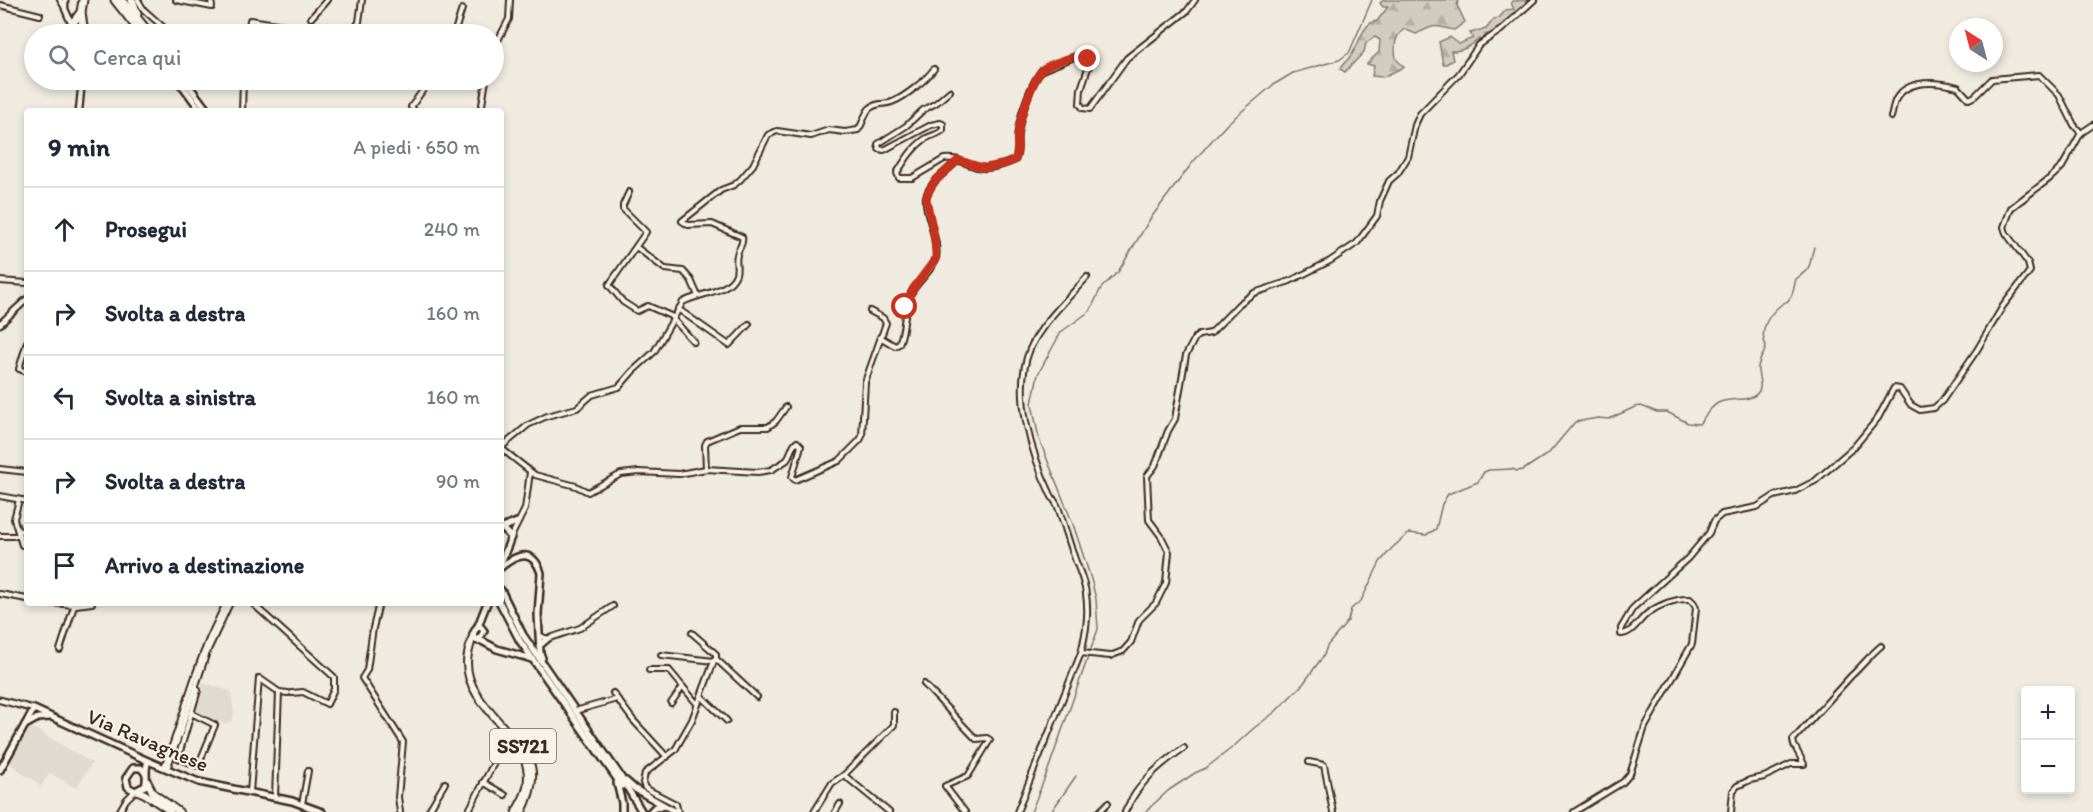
<!DOCTYPE html>
<html lang="it">
<meta charset="utf-8">
<style>
:root{--surface:#fff;--page:#f6f6f7;--text:#1f2937;--muted:#747a83;--line:#e0e1e3}
body{margin:0;font-family:Itim,sans-serif;background:var(--page);color:var(--text)}
.controls{position:absolute;right:18px;bottom:18px;display:grid;overflow:hidden;border-radius:6px;box-shadow:0 3px 9px #0003}
.controls button{width:54px;height:54px;display:grid;place-items:center;padding:0;border:0;border-bottom:2px solid var(--line);background:var(--surface);color:var(--text);font:30px sans-serif}
.compass{position:absolute;left:1949px;top:18px;width:54px;height:54px;border-radius:50%;background:var(--surface);box-shadow:0 3px 9px #0003;rotate:324deg}
.stop{position:absolute;width:18px;height:18px;margin:-14px;border:4px solid #c8321e;border-radius:50%;background:#fff}
.stop.end{background:#c8321e;border-color:#fff;box-shadow:0 2px 6px #0008}
.list{margin:0;padding:0;list-style:none}
h2{display:flex;justify-content:space-between;align-items:center;height:78px;margin:0;padding:0 24px;font-size:26px}
h2 small{font-size:20px;font-weight:400;color:var(--muted)}
.list li{display:grid;grid-template-columns:39px 1fr auto;gap:18px;align-items:center;box-sizing:border-box;height:84px;padding:0 24px;border-top:2px solid var(--line)}
.list b{display:block;font-size:22px;white-space:nowrap}
.list em{font-size:20px;font-style:normal;color:var(--muted)}
.icon{flex:none;width:33px;height:33px;fill:none;stroke:currentColor;stroke-width:2;stroke-linecap:round;stroke-linejoin:round}
.map{position:relative;flex:none;width:2093px;height:812px;overflow:hidden}
.search{position:absolute;background:var(--surface);box-shadow:0 3px 9px #0003;left:24px;top:24px;width:480px;height:66px;display:flex;align-items:center;gap:15px;box-sizing:border-box;padding:0 21px;border-radius:33px;color:var(--muted);font-size:22px}
.panel{position:absolute;background:var(--surface);box-shadow:0 3px 9px #0003;left:24px;top:108px;width:480px;height:498px;border-radius:6px}
.map>svg:first-child{display:block}
</style>
<div class="map">
<svg width="2093" height="812" viewBox="0 0 2093 812">
<defs>
<pattern id="forest-firs" width="22" height="20" patternUnits="userSpaceOnUse" patternTransform="scale(1.5)"><rect width="22" height="20" fill="#d1cbc0"/><path d="M5 1l3.5 6h-7zM16 11l3.5 6h-7z" fill="#b4aea5"/></pattern>
</defs>
<rect width="100%" height="100%" fill="#efebe0"/>
<filter id="ink" filterUnits="userSpaceOnUse"><feTurbulence type="fractalNoise" baseFrequency=".0167" numOctaves="2"/><feDisplacementMap in="SourceGraphic" scale="12" xChannelSelector="R" yChannelSelector="G"/><feConvolveMatrix kernelMatrix="1 2 1 2 8 2 1 2 1" color-interpolation-filters="sRGB"/></filter>
<g filter="url(#ink)">
<g fill="#e0dbd0">
<polygon points="203,683 231,691 234,714 232,721 223,724 195,710"/>
<polygon points="30,726 92,763 76,788 50,773 40,787 33,779 27,777 9,762"/>
</g>
<g fill="url(#forest-firs)" stroke="#867a6f" stroke-width="1.5">
<path d="M 1384,0 L 1459,0 L 1457,5 L 1465,22 L 1454,30 C 1433,25 1437,24 1416,34 L 1404,29 C 1394,38 1394,46 1396,59 L 1404,67 L 1383,77 L 1372,76 L 1374,66 L 1367,64 L 1379,52 L 1380,40 L 1375,37 L 1366,43 L 1364,52 L 1345,72 L 1340,69 C 1343,63 1348,60 1352,54 C 1360,43 1362,23 1377,21 L 1388,7 L 1383,7 L 1380,3 Z"/>
<path d="M 1531,0 L 1513,13 L 1510,16 L 1512,18 L 1490,35 L 1487,34 L 1485,35 L 1485,38 L 1480,42 L 1479,39 C 1469,47 1464,51 1451,51 L 1453,60 L 1446,64 L 1443,64 L 1439,42 L 1450,37 L 1459,44 L 1473,38 L 1470,33 L 1486,29 L 1494,19 L 1499,18 L 1506,10 L 1514,9 L 1511,3 L 1513,1 Z"/>
</g>
<g fill="none" stroke-linecap="round" stroke-linejoin="round">
<g stroke="#7e7266" stroke-width="1.5">
<polyline points="1031,812 1048,770 1098,629 1096,599 1091,579 1073,524 1039,439 1032,404 1038,374 1061,332 1090,311 1101,288 1118,272 1150,219 1193,162 1215,137 1228,123 1273,85 1293,73 1339,60 1349,53 1372,0"/>
<polyline points="1051,812 1076,776"/>
<path d="M 1145,812 L 1169,790 L 1195,773 L 1206,768 L 1233,747 L 1254,728 L 1275,712 L 1303,684 L 1324,655 L 1327,646 L 1348,621 L 1351,609 L 1361,601 L 1380,562 L 1392,548 L 1409,533 L 1426,535 L 1436,529 L 1442,504 L 1448,494 L 1478,482 L 1484,472 L 1489,470 L 1512,469 L 1517,471 L 1523,470 L 1549,453 L 1575,422 L 1598,418 L 1609,419 L 1635,407 L 1641,406 L 1657,412 L 1667,412 L 1688,423 L 1699,424 C 1705,417 1710,407 1718,403 C 1729,396 1751,404 1759,391 C 1763,384 1757,376 1758,368 C 1758,360 1765,354 1766,346 C 1758,330 1769,314 1782,304 C 1788,300 1786,304 1790,298 C 1794,293 1794,285 1796,279 C 1814,266 1808,266 1814,247"/>
</g>
<defs>
<g id="minor">
<polyline points="60,0 65,8"/>
<polyline points="138,0 144,10 171,34"/>
<polyline points="176,0 212,7 211,0"/>
<polyline points="0,5 40,15"/>
<polyline points="311,18 327,0"/>
<polyline points="248,34 250,20 290,26 289,34"/>
<polyline points="351,34 359,22 362,0"/>
<polyline points="454,34 462,9"/>
<polyline points="494,48 509,19 510,0"/>
<path d="M 950,91 L 936,103 L 923,110 L 906,126 L 878,144 L 879,149 L 884,150 L 931,125 L 940,123 L 943,124 L 943,130 C 938,135 931,135 925,139 C 912,148 905,160 897,173 L 899,178 L 912,178 L 944,159 C 957,157 965,164 977,167 C 989,170 1004,165 1015,160 C 1020,151 1016,141 1018,132 C 1021,113 1030,85 1042,70 L 1077,56 L 1086,57 L 1089,65 L 1081,89 L 1080,104 L 1083,108 L 1090,109 L 1127,58 L 1187,11 L 1195,0"/>
<polyline points="242,111 243,80"/>
<polyline points="415,111 411,107 430,80"/>
<polyline points="481,111 486,80"/>
<path d="M 1891,117 C 1893,112 1893,104 1896,99 C 1908,78 1939,82 1958,87 L 1969,99 L 1975,96 L 1992,79 L 2039,75 L 2059,95 L 2074,125 L 2081,133"/>
<polyline points="629,192 623,205 623,209 646,232 609,285 623,302 637,311 648,306 673,317"/>
<polyline points="636,247 665,269 683,271 691,280 698,296"/>
<polyline points="0,281 27,283"/>
<polyline points="678,309 729,345 749,324"/>
<polyline points="672,318 694,342"/>
<path d="M 880,337 L 895,346 L 899,344 C 906,327 903,311 910,295 C 916,282 933,271 936,257 C 940,239 921,207 927,194 C 932,180 948,171 958,160"/>
<polyline points="27,342 19,369 27,372"/>
<path d="M 502,449 L 504,445 L 528,425 L 547,416 L 577,408 L 592,395 L 619,387 L 633,371 L 654,352 L 683,302 C 699,293 729,293 736,274 C 738,267 735,261 737,255 C 738,247 744,245 742,237 L 712,224 L 688,225 L 682,221 L 721,190 L 734,185 L 740,180 L 753,165 L 768,135 L 777,131 L 811,136 L 829,130 L 845,132 L 858,130 C 863,124 864,115 869,109 C 876,102 884,105 892,102 C 905,97 926,80 934,69"/>
<polyline points="502,449 535,475 576,486 588,492 621,474 639,472 679,474 706,469 758,472 771,470 787,460 794,444 797,442 801,446 792,477 795,480 839,461 860,440 862,436 865,382 886,323 883,318 870,311"/>
<polyline points="0,469 27,472"/>
<polyline points="706,469 705,445 707,441 740,427 768,427 776,421 786,407"/>
<polyline points="0,496 27,501"/>
<polyline points="19,500 14,519 22,545"/>
<polyline points="18,531 27,530"/>
<polyline points="0,536 19,536"/>
<polyline points="511,537 525,509 530,472"/>
<polyline points="0,594 27,599"/>
<polyline points="51,603 76,605 92,603"/>
<polyline points="252,603 334,677 334,689 327,704 303,692 292,693"/>
<polyline points="379,603 373,628 367,670 362,678 403,742 398,797 400,812"/>
<polyline points="692,633 716,654 716,659 757,697"/>
<polyline points="539,635 547,639 580,628 613,606"/>
<polyline points="60,650 75,603"/>
<polyline points="1081,653 1110,656 1123,651 1131,642 1139,620 1156,603 1166,583 1169,552 1161,536 1149,520 1147,476 1155,466 1168,431 1175,419 1186,355 1195,338 1199,335 1211,333 1239,304 1254,293 1290,281 1330,261 1357,243 1377,216 1380,201 1389,181 1398,173 1408,157 1415,125 1420,114 1459,74 1479,45 1501,30 1534,0"/>
<polyline points="661,655 714,661"/>
<polyline points="649,670 669,670 698,705"/>
<polyline points="924,684 976,739 987,738 990,740 968,776 945,786 965,812"/>
<polyline points="613,693 633,720 667,757"/>
<polyline points="701,696 727,721"/>
<polyline points="671,703 682,688"/>
<polyline points="575,711 617,699"/>
<polyline points="171,754 178,758 198,690 195,687"/>
<polyline points="178,758 198,766 215,725 191,713"/>
<polyline points="1309,762 1324,765 1333,812"/>
<path d="M 164,767 C 180,729 189,688 205,649 C 211,633 219,618 226,603"/>
<polyline points="167,769 182,728 207,652 230,603"/>
<polyline points="483,782 505,795"/>
<polyline points="250,792 259,678 279,692 288,693"/>
<polyline points="275,797 279,692"/>
<polyline points="302,804 308,771"/>
<polyline points="119,812 126,800 135,791"/>
<polyline points="428,812 445,783"/>
<polyline points="468,812 505,742"/>
<polyline points="678,812 676,804 645,788 643,783 645,773 675,750 692,720 714,661 716,659"/>
<polyline points="814,812 832,783 844,775"/>
<polyline points="835,812 840,804"/>
<polyline points="889,812 844,775 894,725 894,712"/>
<path d="M 1017,812 L 1081,653 C 1086,632 1089,615 1086,594 C 1085,582 1079,570 1075,559 C 1069,542 1064,524 1058,507 C 1056,502 1053,499 1051,495 C 1031,454 1012,392 1030,349 C 1041,323 1069,298 1087,277"/>
<polyline points="1099,812 1108,803"/>
<path d="M 1125,812 C 1138,783 1159,765 1184,748"/>
<path d="M 1574,812 L 1623,782 L 1630,774 L 1645,727 L 1692,644 L 1696,608 L 1694,603 L 1690,599 C 1676,598 1659,605 1648,613 C 1639,620 1632,634 1621,634 L 1621,628 L 1633,608 L 1688,558 L 1709,533 L 1714,521 L 1722,514 L 1757,507 L 1774,496 L 1795,491 L 1815,481 L 1854,447 L 1878,418 L 1894,388 L 1900,389 L 1911,405 L 1920,410 L 1934,408 L 1942,401 L 1977,350 L 2003,306 L 2030,271 L 2028,263 L 2006,233 L 2004,227 L 2011,208 L 2049,179 L 2062,167 L 2081,133 L 2093,125"/>
<path d="M 1731,812 L 1733,791 L 1737,786 L 1750,780 L 1764,777 L 1791,764 L 1804,764 L 1794,745 L 1793,740 L 1851,676 C 1862,666 1870,655 1881,646"/>
</g>
<g id="tertiary">
<polyline points="65,0 65,9 76,34"/>
<polyline points="79,111 82,80"/>
<polyline points="0,324 27,299"/>
<polyline points="0,700 34,709"/>
</g>
<g id="secondary">
<polyline points="25,725 38,718 50,717"/>
<polyline points="0,770 34,709 148,761 199,782 292,801 322,812"/>
<path d="M 145,773 L 141,768 L 133,768 L 126,778 L 128,787 L 135,791 L 145,786 C 148,778 144,770 148,761"/>
</g>
<g id="primary">
<polyline points="186,82 208,111"/>
<polyline points="182,85 201,111"/>
<polyline points="502,528 517,522"/>
<polyline points="501,563 511,537 502,528"/>
<path d="M 501,567 C 517,554 533,548 541,573 L 538,614 L 540,653 L 542,658"/>
<polyline points="501,590 523,635 619,774 642,812"/>
<polyline points="500,603 520,641 622,786"/>
<polyline points="478,626 487,603"/>
<polygon points="480,626 484,631 478,641 474,638 473,634 477,627"/>
<polyline points="480,640 497,649 532,659"/>
<polyline points="539,646 547,639"/>
<polyline points="626,781 635,789 676,812"/>
<polyline points="617,783 622,803 622,812"/>
<polyline points="650,812 655,807 664,806"/>
</g>
<g id="trunk">
<path d="M 473,636 C 470,645 467,654 467,663 C 467,713 541,738 526,791 C 524,798 519,805 516,812"/>
<path d="M 516,738 C 537,764 536,783 522,812"/>
<polyline points="147,781 153,793 179,812"/>
<polyline points="138,791 145,794 170,811"/>
</g>
<g id="motorway">
<polyline points="83,0 81,12 84,34"/>
<polyline points="115,0 142,34"/>
<polyline points="122,0 150,34"/>
<polyline points="132,0 137,14"/>
<polyline points="72,24 81,12"/>
<polyline points="177,80 182,85"/>
<polyline points="184,80 186,82"/>
</g>
</defs>
<use href="#minor" stroke="#3b2a1e" stroke-width="8"/>
<use href="#tertiary" stroke="#3b2a1e" stroke-width="9"/>
<use href="#secondary" stroke="#3b2a1e" stroke-width="10"/>
<use href="#primary" stroke="#3b2a1e" stroke-width="10"/>
<use href="#trunk" stroke="#3b2a1e" stroke-width="10"/>
<use href="#motorway" stroke="#3b2a1e" stroke-width="11"/>
<use href="#minor" stroke="#f7f3e8" stroke-width="4"/>
<use href="#tertiary" stroke="#f7f3e8" stroke-width="4.5"/>
<use href="#secondary" stroke="#f7f3e8" stroke-width="5"/>
<use href="#primary" stroke="#f7f3e8" stroke-width="5"/>
<use href="#trunk" stroke="#f7f3e8" stroke-width="6"/>
<use href="#motorway" stroke="#f7f3e8" stroke-width="7"/>
</g>
</g>
<g fill="none" stroke-linecap="round" stroke-linejoin="round" filter="url(#ink)">
<path stroke="#c8321e" stroke-width="8" d="M 905,307 L 913,289 L 936,258 L 934,235 L 926,197 L 934,182 L 958,160 L 984,168 L 1005,164 L 1015,160 C 1020,151 1016,142 1018,132 C 1020,118 1032,82 1041,71 C 1047,64 1058,62 1066,59 C 1074,57 1080,53 1088,59"/>
</g>
<g text-anchor="middle" dominant-baseline="central" stroke-width="4.5" stroke-linejoin="round" paint-order="stroke">
<rect fill="#f7f3e8" stroke="#73665b" stroke-width="1.5" x="490" y="729" width="66" height="34" rx="4.5"/>
<g font-size="20" font-weight="bold" fill="#3b2a1e">
<text x="523" y="746">SS721</text>
</g>
<g font-size="21" fill="#3b2a1e" stroke="#f7f3e8">
<text transform="translate(148 740) rotate(23)">Via Ravagnese</text>
</g>
</g>
</svg>
<div class="controls">
<button>+</button>
<button>−</button>
</div>
<svg class="compass" viewBox="-18 -18 36 36"><path d="M0-13l5 13h-10z" fill="#e53935"/><path d="M0 13l5-13h-10z" fill="#747a83"/></svg>
<div class="stop" style="left:905px;top:307px"></div>
<div class="stop end" style="left:1088px;top:59px"></div>
<div class="search"><svg class="icon" aria-label="search" viewBox="0 0 24 24"><circle cx="10" cy="10" r="6"/><path d="M15 15l6 6"/></svg>Cerca qui</div>
<section class="panel">
<h2>9 min<small>A piedi · 650 m</small></h2>
<ul class="list">
<li><svg class="icon" aria-label="ahead" viewBox="0 0 24 24"><path d="M12 20V5M6 11l6-6 6 6"/></svg><div><b>Prosegui</b></div><em>240 m</em></li>
<li><svg class="icon" aria-label="right" viewBox="0 0 24 24"><path d="M7 20v-9h11M14 6l5 5-5 5"/></svg><div><b>Svolta a destra</b></div><em>160 m</em></li>
<li><svg class="icon" aria-label="left" viewBox="0 0 24 24"><path d="M17 20v-9H6M10 6l-5 5 5 5"/></svg><div><b>Svolta a sinistra</b></div><em>160 m</em></li>
<li><svg class="icon" aria-label="right" viewBox="0 0 24 24"><path d="M7 20v-9h11M14 6l5 5-5 5"/></svg><div><b>Svolta a destra</b></div><em>90 m</em></li>
<li><svg class="icon" aria-label="arrive" viewBox="0 0 24 24"><path d="M6 21V4h12l-3 4 3 4H6"/></svg><div><b>Arrivo a destinazione</b></div></li>
</ul>
</section>
</div>
